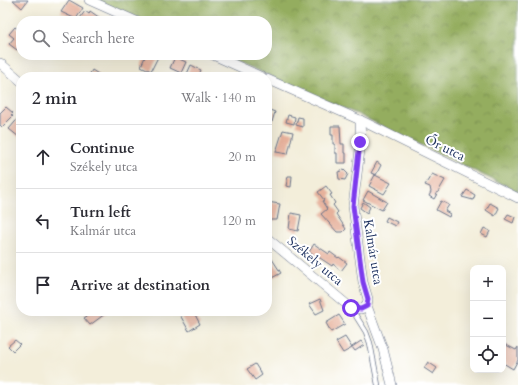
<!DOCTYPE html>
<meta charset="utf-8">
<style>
:root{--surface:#fff;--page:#f2f2f3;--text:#2b2b33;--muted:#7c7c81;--line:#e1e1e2}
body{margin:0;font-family:Cardo,serif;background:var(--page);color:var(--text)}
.controls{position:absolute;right:12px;bottom:12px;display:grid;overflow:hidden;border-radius:8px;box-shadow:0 4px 16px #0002}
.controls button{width:36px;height:36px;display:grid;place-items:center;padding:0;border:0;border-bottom:1px solid var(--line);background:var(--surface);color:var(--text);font:20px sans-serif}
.stop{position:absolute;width:12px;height:12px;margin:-9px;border:3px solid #7c3aed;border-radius:50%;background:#fff}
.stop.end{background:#7c3aed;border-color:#fff;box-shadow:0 1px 4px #0008}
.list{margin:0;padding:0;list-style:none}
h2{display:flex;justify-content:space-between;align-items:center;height:52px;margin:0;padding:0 16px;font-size:17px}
h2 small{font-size:13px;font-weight:400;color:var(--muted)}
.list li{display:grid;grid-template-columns:26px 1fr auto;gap:12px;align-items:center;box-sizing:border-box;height:64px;padding:0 16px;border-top:1px solid var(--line)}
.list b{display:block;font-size:15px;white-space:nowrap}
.list p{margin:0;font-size:13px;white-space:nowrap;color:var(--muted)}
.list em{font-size:13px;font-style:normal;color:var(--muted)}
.icon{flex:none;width:22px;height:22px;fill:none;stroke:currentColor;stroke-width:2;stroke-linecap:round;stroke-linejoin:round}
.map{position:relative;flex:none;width:518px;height:385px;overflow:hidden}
.search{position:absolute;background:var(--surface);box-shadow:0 4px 16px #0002;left:16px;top:16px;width:256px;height:44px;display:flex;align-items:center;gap:10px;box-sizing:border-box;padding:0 14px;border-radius:16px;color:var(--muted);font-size:15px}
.panel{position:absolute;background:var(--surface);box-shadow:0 4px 16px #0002;left:16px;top:72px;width:256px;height:244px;border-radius:16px}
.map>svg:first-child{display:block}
</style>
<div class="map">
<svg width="518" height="385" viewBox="0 0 518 385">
<defs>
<pattern id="forest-crowns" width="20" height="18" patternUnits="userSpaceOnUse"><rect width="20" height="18" fill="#94ad5e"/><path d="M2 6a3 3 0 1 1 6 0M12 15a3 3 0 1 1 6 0" fill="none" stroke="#788d51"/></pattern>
</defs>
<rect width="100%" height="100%" fill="#fff"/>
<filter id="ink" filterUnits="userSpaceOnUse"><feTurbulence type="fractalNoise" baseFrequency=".025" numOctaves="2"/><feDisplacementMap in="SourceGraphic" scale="8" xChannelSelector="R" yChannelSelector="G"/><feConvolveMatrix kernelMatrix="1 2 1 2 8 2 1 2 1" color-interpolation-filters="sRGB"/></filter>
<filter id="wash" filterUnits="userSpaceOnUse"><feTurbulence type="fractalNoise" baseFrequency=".012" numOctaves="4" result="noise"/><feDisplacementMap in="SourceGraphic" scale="16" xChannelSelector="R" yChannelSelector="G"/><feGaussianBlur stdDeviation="0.9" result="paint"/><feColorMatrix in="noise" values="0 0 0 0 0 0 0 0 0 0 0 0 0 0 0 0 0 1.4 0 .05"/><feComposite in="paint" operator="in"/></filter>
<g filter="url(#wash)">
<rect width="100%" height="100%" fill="#f3eeda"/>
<polygon fill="url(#forest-crowns)" stroke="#586e5e" points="95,0 518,0 518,192 359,115 221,55 267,55 267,21 144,21"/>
<g id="blocks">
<g fill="#e6b19b">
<polygon points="13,0 28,0 22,8"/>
<polygon points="69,0 83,8 76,19 61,12"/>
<polygon points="85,11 89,14 90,11 100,18 98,21 78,21"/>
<polygon points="15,27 21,31 21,44 17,50 9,44 14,38 9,34"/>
<polygon points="144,55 159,55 151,71 141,66 145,57"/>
<polygon points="175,57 186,62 181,73 170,68"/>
<polygon points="191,65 201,70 198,77 186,76"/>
<polygon points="92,70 103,77 88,77"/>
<polygon points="6,107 13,113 11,115 13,116 2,127 0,125 0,113"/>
<polygon points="267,109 275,112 272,122 267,121"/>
<polygon points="21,115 21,135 19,137 9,129"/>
<polygon points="288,115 295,117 294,124 286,122"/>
<polygon points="298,117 303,118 303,127 296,125"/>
<polygon points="331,126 340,126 341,144 344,144 344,153 346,153 346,163 337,163 337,153 335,153 335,144 333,144 333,135 331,135"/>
<polygon points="283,130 293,132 288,154 276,152"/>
<polygon points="377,162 381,165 376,175 371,173"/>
<polygon points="344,170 348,174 345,180 339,179 338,172"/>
<polygon points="432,174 445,180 434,199 429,196 431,192 430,187 425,185"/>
<polygon points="375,175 391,183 384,194 369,186"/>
<polygon points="288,176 292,176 291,187 286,186"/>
<polygon points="326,186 332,194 330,195 335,203 333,205 338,212 336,214 346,229 343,232 337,232 321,214 327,209 322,201 324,200 318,192"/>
<polygon points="467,190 475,195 473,200 462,197"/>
<polygon points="368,191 387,202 382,210 363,200"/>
<polygon points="441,201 449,205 445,211 450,214 449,217 436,210"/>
<polygon points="267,202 280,204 277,220 267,220"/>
<polygon points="363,202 370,207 367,213 360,208"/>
<polygon points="490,203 499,208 495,216 486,210"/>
<polygon points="291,213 301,215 298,231 289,229"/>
<polygon points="508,214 515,217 513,223 505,219"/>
<polygon points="387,217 397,222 395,226 385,221"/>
<polygon points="484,228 490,231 487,237 481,234"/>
<polygon points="314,244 329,254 330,252 338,258 339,257 347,263 341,271 333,264 332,266 317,256 316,257 309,252"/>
<polygon points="272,259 281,273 270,279 267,262"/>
<polygon points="320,299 324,310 316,314 309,304"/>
<polygon points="83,311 109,311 90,325 84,318 87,316"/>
<polygon points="186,311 193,311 200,324 189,331 180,315"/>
<polygon points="339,315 345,324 331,332 326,323"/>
<polygon points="345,337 352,348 343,353 336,342"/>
<polygon points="15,340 20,344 13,351 8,346"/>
<polygon points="361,341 364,345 355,351 352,347"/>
<polygon points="504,344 516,350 518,347 518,360 513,369 503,363"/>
<polygon points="428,362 437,368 433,374 424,368"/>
<polygon points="255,364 262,375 255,380 247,369"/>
</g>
</g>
</g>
<g filter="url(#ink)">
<use href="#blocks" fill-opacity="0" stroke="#677289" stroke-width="1"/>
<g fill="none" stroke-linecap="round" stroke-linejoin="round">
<defs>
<polyline id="lane" points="351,308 366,332 370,343 378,385"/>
<g id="street">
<polyline points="89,0 136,21"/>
<polyline points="213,55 262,77"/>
<polyline points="0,63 21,81"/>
<polyline points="267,79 360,120 518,198"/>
<polyline points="360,120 361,142 353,206 363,282 368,299 367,306 383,349 392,385"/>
<polyline points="267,238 351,308 361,309 367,306"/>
</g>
</defs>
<use href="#lane" stroke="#677289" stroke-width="6"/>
<use href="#street" stroke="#677289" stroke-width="10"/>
<use href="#lane" stroke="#fff" stroke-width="4.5"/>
<use href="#street" stroke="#fff" stroke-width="9"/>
</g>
</g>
<g fill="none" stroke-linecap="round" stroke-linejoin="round" filter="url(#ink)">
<polyline stroke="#7c3aed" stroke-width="5" points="351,308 361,309 367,306 368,299 363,282 353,206 360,142"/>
</g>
<g text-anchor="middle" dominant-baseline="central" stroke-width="4" stroke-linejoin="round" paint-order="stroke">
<g font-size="13" fill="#1b2f5e" stroke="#fff">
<text transform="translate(445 148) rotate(26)">Őr utca</text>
<text transform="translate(373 252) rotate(81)">Kalmár utca</text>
<text transform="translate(315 261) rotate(40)">Székely utca</text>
</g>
</g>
</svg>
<div class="controls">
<button>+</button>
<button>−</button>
<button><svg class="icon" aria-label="locate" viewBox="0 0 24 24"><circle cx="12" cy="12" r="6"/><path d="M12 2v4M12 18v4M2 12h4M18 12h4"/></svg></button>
</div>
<div class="stop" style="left:351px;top:308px"></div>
<div class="stop end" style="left:360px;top:142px"></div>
<div class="search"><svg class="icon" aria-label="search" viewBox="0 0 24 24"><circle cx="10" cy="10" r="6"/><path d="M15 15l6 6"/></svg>Search here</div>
<section class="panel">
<h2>2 min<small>Walk · 140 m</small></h2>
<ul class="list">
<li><svg class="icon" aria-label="ahead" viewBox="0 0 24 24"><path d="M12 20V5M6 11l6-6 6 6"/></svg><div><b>Continue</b><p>Székely utca</p></div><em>20 m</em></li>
<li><svg class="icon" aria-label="left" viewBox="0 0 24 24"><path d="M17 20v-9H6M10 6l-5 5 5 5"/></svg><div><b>Turn left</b><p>Kalmár utca</p></div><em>120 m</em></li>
<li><svg class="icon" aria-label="arrive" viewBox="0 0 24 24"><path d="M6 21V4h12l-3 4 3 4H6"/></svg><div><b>Arrive at destination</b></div></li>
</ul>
</section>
</div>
